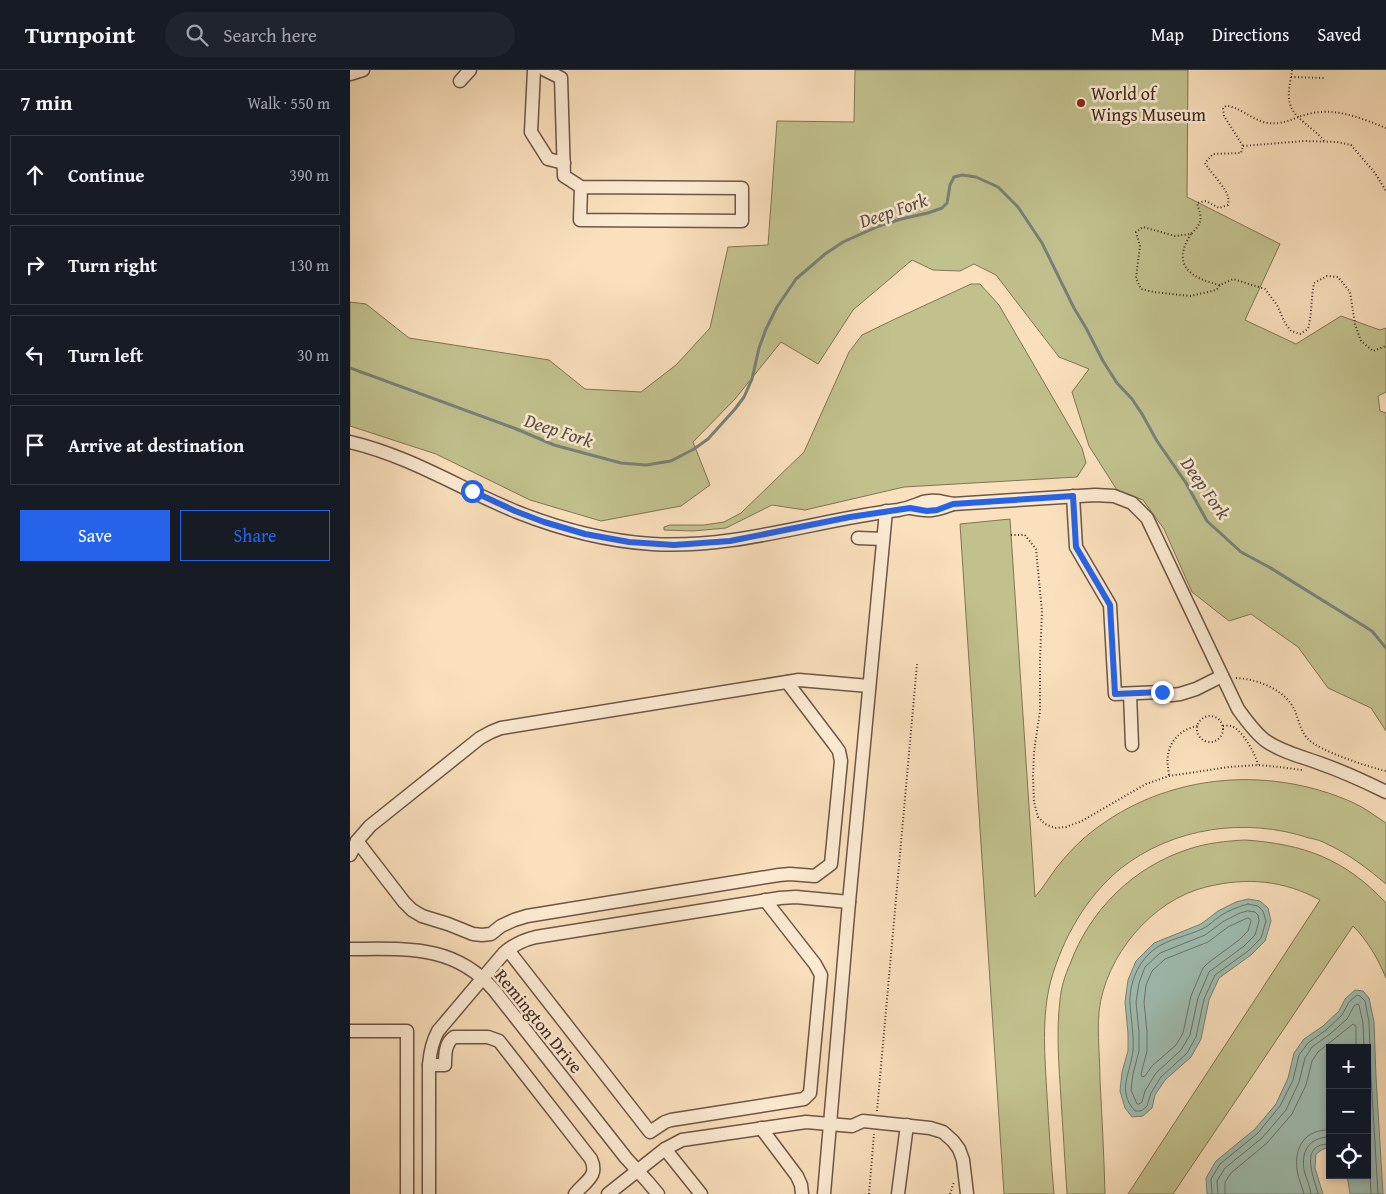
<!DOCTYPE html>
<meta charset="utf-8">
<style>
:root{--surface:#171b24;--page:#20242c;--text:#f1f3f6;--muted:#9ea1a6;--line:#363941;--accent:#2563eb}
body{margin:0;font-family:"Gentium Book Plus",serif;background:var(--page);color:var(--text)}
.controls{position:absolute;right:15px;bottom:15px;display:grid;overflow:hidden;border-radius:0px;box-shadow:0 2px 8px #0003}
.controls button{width:45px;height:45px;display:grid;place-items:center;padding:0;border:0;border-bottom:1px solid var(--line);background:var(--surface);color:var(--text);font:25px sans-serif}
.stop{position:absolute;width:15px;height:15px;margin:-11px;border:4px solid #2563eb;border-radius:50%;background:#fff}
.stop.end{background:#2563eb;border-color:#fff;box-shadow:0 1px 5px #0008}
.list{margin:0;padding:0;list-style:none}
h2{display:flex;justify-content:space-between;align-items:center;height:65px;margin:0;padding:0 20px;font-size:21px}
h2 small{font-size:16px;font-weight:400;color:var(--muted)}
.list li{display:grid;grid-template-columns:32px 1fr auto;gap:15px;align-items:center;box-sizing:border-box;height:80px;margin:0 10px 10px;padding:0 10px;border:1px solid var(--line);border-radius:0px}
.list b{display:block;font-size:19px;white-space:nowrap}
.list em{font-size:16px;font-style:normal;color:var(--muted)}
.actions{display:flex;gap:10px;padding:15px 20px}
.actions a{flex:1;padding:11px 0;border:1px solid var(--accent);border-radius:0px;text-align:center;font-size:18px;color:var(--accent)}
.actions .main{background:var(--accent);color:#fff}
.icon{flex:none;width:28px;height:28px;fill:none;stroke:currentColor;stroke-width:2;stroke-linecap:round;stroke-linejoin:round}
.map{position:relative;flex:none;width:1036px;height:1124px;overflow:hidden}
header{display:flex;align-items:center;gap:30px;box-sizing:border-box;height:70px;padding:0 25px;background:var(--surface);border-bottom:1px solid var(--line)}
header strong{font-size:24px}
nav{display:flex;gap:28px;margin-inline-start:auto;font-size:18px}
.search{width:350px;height:45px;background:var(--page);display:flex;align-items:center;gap:12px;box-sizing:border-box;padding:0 18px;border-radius:28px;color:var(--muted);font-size:19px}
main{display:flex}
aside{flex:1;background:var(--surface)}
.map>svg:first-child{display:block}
</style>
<header>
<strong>Turnpoint</strong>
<div class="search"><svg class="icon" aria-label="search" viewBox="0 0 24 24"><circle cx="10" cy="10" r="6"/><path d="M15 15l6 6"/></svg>Search here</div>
<nav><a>Map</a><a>Directions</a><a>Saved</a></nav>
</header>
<main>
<aside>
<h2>7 min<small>Walk · 550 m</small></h2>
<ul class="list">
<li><svg class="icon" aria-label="ahead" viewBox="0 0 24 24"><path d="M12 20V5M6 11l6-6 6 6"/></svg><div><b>Continue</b></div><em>390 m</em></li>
<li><svg class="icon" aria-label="right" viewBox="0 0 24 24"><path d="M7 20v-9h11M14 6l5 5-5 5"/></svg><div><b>Turn right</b></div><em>130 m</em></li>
<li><svg class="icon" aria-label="left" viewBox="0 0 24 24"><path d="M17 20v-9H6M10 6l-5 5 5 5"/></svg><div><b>Turn left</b></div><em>30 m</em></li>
<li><svg class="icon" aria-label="arrive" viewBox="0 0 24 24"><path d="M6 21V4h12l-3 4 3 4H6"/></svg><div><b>Arrive at destination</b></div></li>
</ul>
<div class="actions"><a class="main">Save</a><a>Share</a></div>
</aside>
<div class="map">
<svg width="1036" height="1124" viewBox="0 0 1036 1124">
<rect width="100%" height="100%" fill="#fae0bc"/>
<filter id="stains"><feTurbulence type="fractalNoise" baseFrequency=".004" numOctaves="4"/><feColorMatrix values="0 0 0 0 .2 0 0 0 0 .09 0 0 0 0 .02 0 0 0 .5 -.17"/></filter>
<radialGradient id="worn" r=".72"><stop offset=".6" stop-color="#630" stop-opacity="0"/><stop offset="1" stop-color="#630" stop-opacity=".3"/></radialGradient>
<g fill="#c1c18e" stroke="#807456">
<polygon points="505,0 838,0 837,127 930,174 895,250 946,274 991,246 1030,260 1036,258 1036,322 1028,326 1030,341 1036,343 1036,661 1021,638 978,618 948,577 901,544 879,551 842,522 814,459 793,430 767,420 739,376 722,322 739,299 709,287 646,205 624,194 610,201 583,200 562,190 503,240 468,294 431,272 385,329 343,372 360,415 331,436 251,451 180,430 86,384 0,356 0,232 16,234 59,268 199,290 235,319 291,322 326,295 360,258 378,177 418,175 427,51 504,52"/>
<polygon points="621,214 630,214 649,235 732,378 736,393 727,407 554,417 455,440 422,435 376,458 343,461 314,460 314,457 320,455 354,455 374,452 391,443 454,382 499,282 512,265 543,250"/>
<path d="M 660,449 L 685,827 C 693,818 700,806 707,797 C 715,787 724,777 733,769 C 808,704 915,693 1004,733 C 1015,738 1025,746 1036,753 L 1036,814 C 1018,799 999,784 977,774 C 972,771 965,769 959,768 C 896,747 823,757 770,799 C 736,827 713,868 701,910 C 691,947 695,988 697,1026 C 699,1059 701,1091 704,1124 L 654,1124 L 610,454 Z"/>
<path d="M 895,770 C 954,774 995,789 1036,833 L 1036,908 C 1028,889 1018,871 1003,856 L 823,1124 L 778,1124 L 970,830 C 933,810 897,807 856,817 C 802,830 755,886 749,942 C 747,964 750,988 750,1010 C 752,1048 754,1086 755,1124 L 717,1124 C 715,1092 713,1061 711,1029 C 709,996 706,963 710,930 C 711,918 715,905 720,894 C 740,840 783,797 839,779 C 857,773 876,771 895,770 Z"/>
</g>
<g fill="#9ebdb1" stroke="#788177">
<polygon points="898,829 910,831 918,838 921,851 915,871 901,885 869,908 859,930 851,969 841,987 815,1010 805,1025 802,1038 793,1046 782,1047 775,1038 770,1021 772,1002 778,981 778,963 775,932 778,910 786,891 804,873 851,854 868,841 886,832"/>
<polygon points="1005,920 1013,921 1019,928 1024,952 1026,1007 1033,1124 1000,1124 997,1105 1017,1105 1017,978 980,978 980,1078 973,1079 966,1084 965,1098 973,1124 857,1124 856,1108 866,1091 905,1059 926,1034 938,1008 944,983 954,969 973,956 989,941 995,929"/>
</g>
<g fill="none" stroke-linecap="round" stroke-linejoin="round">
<g stroke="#6e7268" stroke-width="1">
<path d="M 898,834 L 908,836 L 913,841 L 916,851 L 911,868 L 898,881 L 865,905 L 854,929 L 846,967 L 837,983 L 811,1007 L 801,1023 L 797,1036 L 791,1041 L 785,1041 C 766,1020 781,1003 783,980 C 784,965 781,950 780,934 C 779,913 788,891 806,878 C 819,869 837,866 852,859 C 859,856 864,850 870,846 C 879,840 888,837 898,834 Z"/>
<polygon points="898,841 905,842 908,845 909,851 905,865 894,876 859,902 848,928 840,965 831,980 806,1003 795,1021 792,1032 789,1034 787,1034 781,1020 783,1004 789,981 789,962 786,932 789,913 795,897 810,883 855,865 874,851 890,843"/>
<polygon points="898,848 900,849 901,851 898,861 889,870 858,893 853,898 841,926 833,963 826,975 802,996 795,1006 792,1007 791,1004 797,981 797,962 794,932 796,915 802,901 815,889 858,872 878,857"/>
<polyline points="1017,1056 1021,1124"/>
<polyline points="862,1124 861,1109 870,1094 908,1063 930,1036 943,1010 949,985 958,973 976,960 992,945 999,932 1007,925 1010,926 1015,931 1019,952 1021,1007 1028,1124"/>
<polyline points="868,1124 867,1111 875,1098 912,1068 936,1040 949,1012 955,988 962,977 980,964 997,949 1004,936 1007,934 1009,935 1013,953 1014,978"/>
<polyline points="875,1124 875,1112 881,1103 917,1073 942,1044 956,1015 962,991 968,982 1003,954 1006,956 1006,978"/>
<path d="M 954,1124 C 952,1116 948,1108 947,1100 C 944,1077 955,1059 980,1060"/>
<path d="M 961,1124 C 960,1116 956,1108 954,1100 C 951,1081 959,1067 980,1067"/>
<path d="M 968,1124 C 964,1107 948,1073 980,1074"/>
</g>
<polyline stroke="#788177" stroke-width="3" points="0,298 164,358 204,375 271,393 296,395 321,391 344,379 358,369 385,339 394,327 402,309 409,278 416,259 427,237 446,209 475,184 493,172 529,156 551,149 578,143 592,138 597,133 600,115 604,107 612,105 626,107 648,117 668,137 692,173 724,238 736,258 753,291 767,313 782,329 792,344 807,371 836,413 857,451 891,482 919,497 1022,561 1036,578"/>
<defs>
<g id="minor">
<polyline points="184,0 181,62 198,89 214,93"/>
<polyline points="195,0 211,8 214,106 231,117 392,118 392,151 230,150 231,117"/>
<polyline points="0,4 13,0"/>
<polyline points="110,11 120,0"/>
<path d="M 0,372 C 60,386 111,419 167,442 C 210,459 256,471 302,474 C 387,479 465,450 548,440 C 560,438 563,436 573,432 C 583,429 594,432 603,434 L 745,425 L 764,426 L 782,433 L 797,448 L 888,639 C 896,650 905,663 916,671 C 932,682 950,686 969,693 C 992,701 1014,711 1036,722"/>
<polyline points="723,426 726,477 760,535 765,624 812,622 822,625 830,624 846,619 872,606"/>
<path d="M 560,438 C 579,442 585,441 603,434"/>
<polyline points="508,468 533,469"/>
<polyline points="780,624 782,675"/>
<polyline points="7,771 54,832 62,840 72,846 98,854 123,864 132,865 141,864 151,856 164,850 177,846 429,805 440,804 465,806 481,794 491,691 489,681 484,674 437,612"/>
<polyline points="0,785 7,771 20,756 130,668 141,662 151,658 449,610 519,616"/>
<path d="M 0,879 C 56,879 104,874 144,920 L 276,1088 L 297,1111 L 308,1124"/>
<polyline points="158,880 300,1062 315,1052 321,1050 454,1029 460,1023 471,905 465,894 415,830"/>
<polyline points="0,961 57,961 57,1124"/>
<path d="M 79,995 L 95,995 C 95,985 95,973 104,967 L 138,967 L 149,971 L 241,1089 C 249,1107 235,1111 225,1124"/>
<polyline points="411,1058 447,1106 451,1115 452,1124"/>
<polyline points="315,1079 351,1124"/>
<path d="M 79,1124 L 79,995 C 80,982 82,972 88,961 L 154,883 C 164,874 173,870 186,867 L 430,828 L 446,827 L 499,832"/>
<polyline points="258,1124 315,1079 332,1070 456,1052 502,1056 513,1051 580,1058 593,1062 603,1071 609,1079 613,1090 617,1124"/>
<polyline points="474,1124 499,832 536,441"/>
<polyline points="548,1124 557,1055"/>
</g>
</defs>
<use href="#minor" stroke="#6d5646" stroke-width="15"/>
<g stroke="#3e281f" stroke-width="2" stroke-dasharray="1 2.5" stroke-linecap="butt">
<path d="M 942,0 C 941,9 938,19 939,28 C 940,48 963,56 974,71"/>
<polyline points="941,7 974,8"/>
<path d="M 1036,58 C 1011,48 985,37 958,44 C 942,48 935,55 918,53 C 903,51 887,35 876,36 L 873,38 L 874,46 L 893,76 L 891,83 L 863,84 L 855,93 C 860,102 877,119 878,127 C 879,130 878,133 878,135 L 869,138 L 856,131 L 847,133 C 852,149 853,152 841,164 L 825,166 L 793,157 L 786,162 L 790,176 L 786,208 L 791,219 L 804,222 L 840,226 L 863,221 L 867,219 L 870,215 L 883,209 L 915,219 L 927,235 L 935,253 L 941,261 L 950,264 L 958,259 C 962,244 961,228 964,213 L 977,206 L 988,207 L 1000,222 L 1005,254 L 1011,271 L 1023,281 L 1036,276"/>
<polyline points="893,76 954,71 987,72 1001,75 1025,103 1036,121"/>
<path d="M 841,164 C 821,195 840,208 870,215"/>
<polyline points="661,465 675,465 686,479 692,541 690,590 690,641 684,682 683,706 684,732 688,747 695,754 705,758 716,757 732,751 796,714 819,706 879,697 908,695 929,697 952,700"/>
<path d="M 886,608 C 908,609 936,620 945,641 C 949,650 950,661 958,669 C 967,680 1021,698 1036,701"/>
<circle cx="860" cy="659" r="13"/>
<path d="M 873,656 C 875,656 878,655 881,656 C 892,659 906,685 908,695"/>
<path d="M 819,705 C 818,698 817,691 818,685 C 820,670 833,658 848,656"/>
<polyline points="527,1041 567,594"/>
<polyline points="519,1124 524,1064"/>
<polyline points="600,1124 604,1112"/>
</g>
<use href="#minor" stroke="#fcebd3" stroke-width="12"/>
</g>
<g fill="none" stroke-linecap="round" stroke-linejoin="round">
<polyline stroke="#2563eb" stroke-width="6" points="122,421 165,441 194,452 235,464 279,472 324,475 380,471 500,447 560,438 577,441 587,440 603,434 723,426 726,477 760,535 765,624 812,622"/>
</g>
<circle fill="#8f2418" stroke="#fcebd3" stroke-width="2" cx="731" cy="33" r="5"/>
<g text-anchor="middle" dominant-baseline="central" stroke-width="5" stroke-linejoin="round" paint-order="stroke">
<g font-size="18" fill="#3e281f" stroke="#fcebd3" text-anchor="start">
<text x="741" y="23">World of<tspan x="741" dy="21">Wings Museum</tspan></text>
</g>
<g font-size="18" fill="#3e281f" stroke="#fcebd3">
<text transform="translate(189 951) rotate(51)">Remington Drive</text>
</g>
<g font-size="19" font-style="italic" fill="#564d44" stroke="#fcebd3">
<text transform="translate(543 140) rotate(-19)">Deep Fork</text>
<text transform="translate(209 360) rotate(18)">Deep Fork</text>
<text transform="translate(856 418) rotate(55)">Deep Fork</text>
</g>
</g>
<rect width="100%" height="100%" filter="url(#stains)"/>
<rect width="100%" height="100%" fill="url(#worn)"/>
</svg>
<div class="controls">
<button>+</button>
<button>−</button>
<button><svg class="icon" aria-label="locate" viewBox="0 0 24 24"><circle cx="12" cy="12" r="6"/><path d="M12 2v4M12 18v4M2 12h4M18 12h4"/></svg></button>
</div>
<div class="stop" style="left:122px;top:421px"></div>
<div class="stop end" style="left:812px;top:622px"></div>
</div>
</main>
